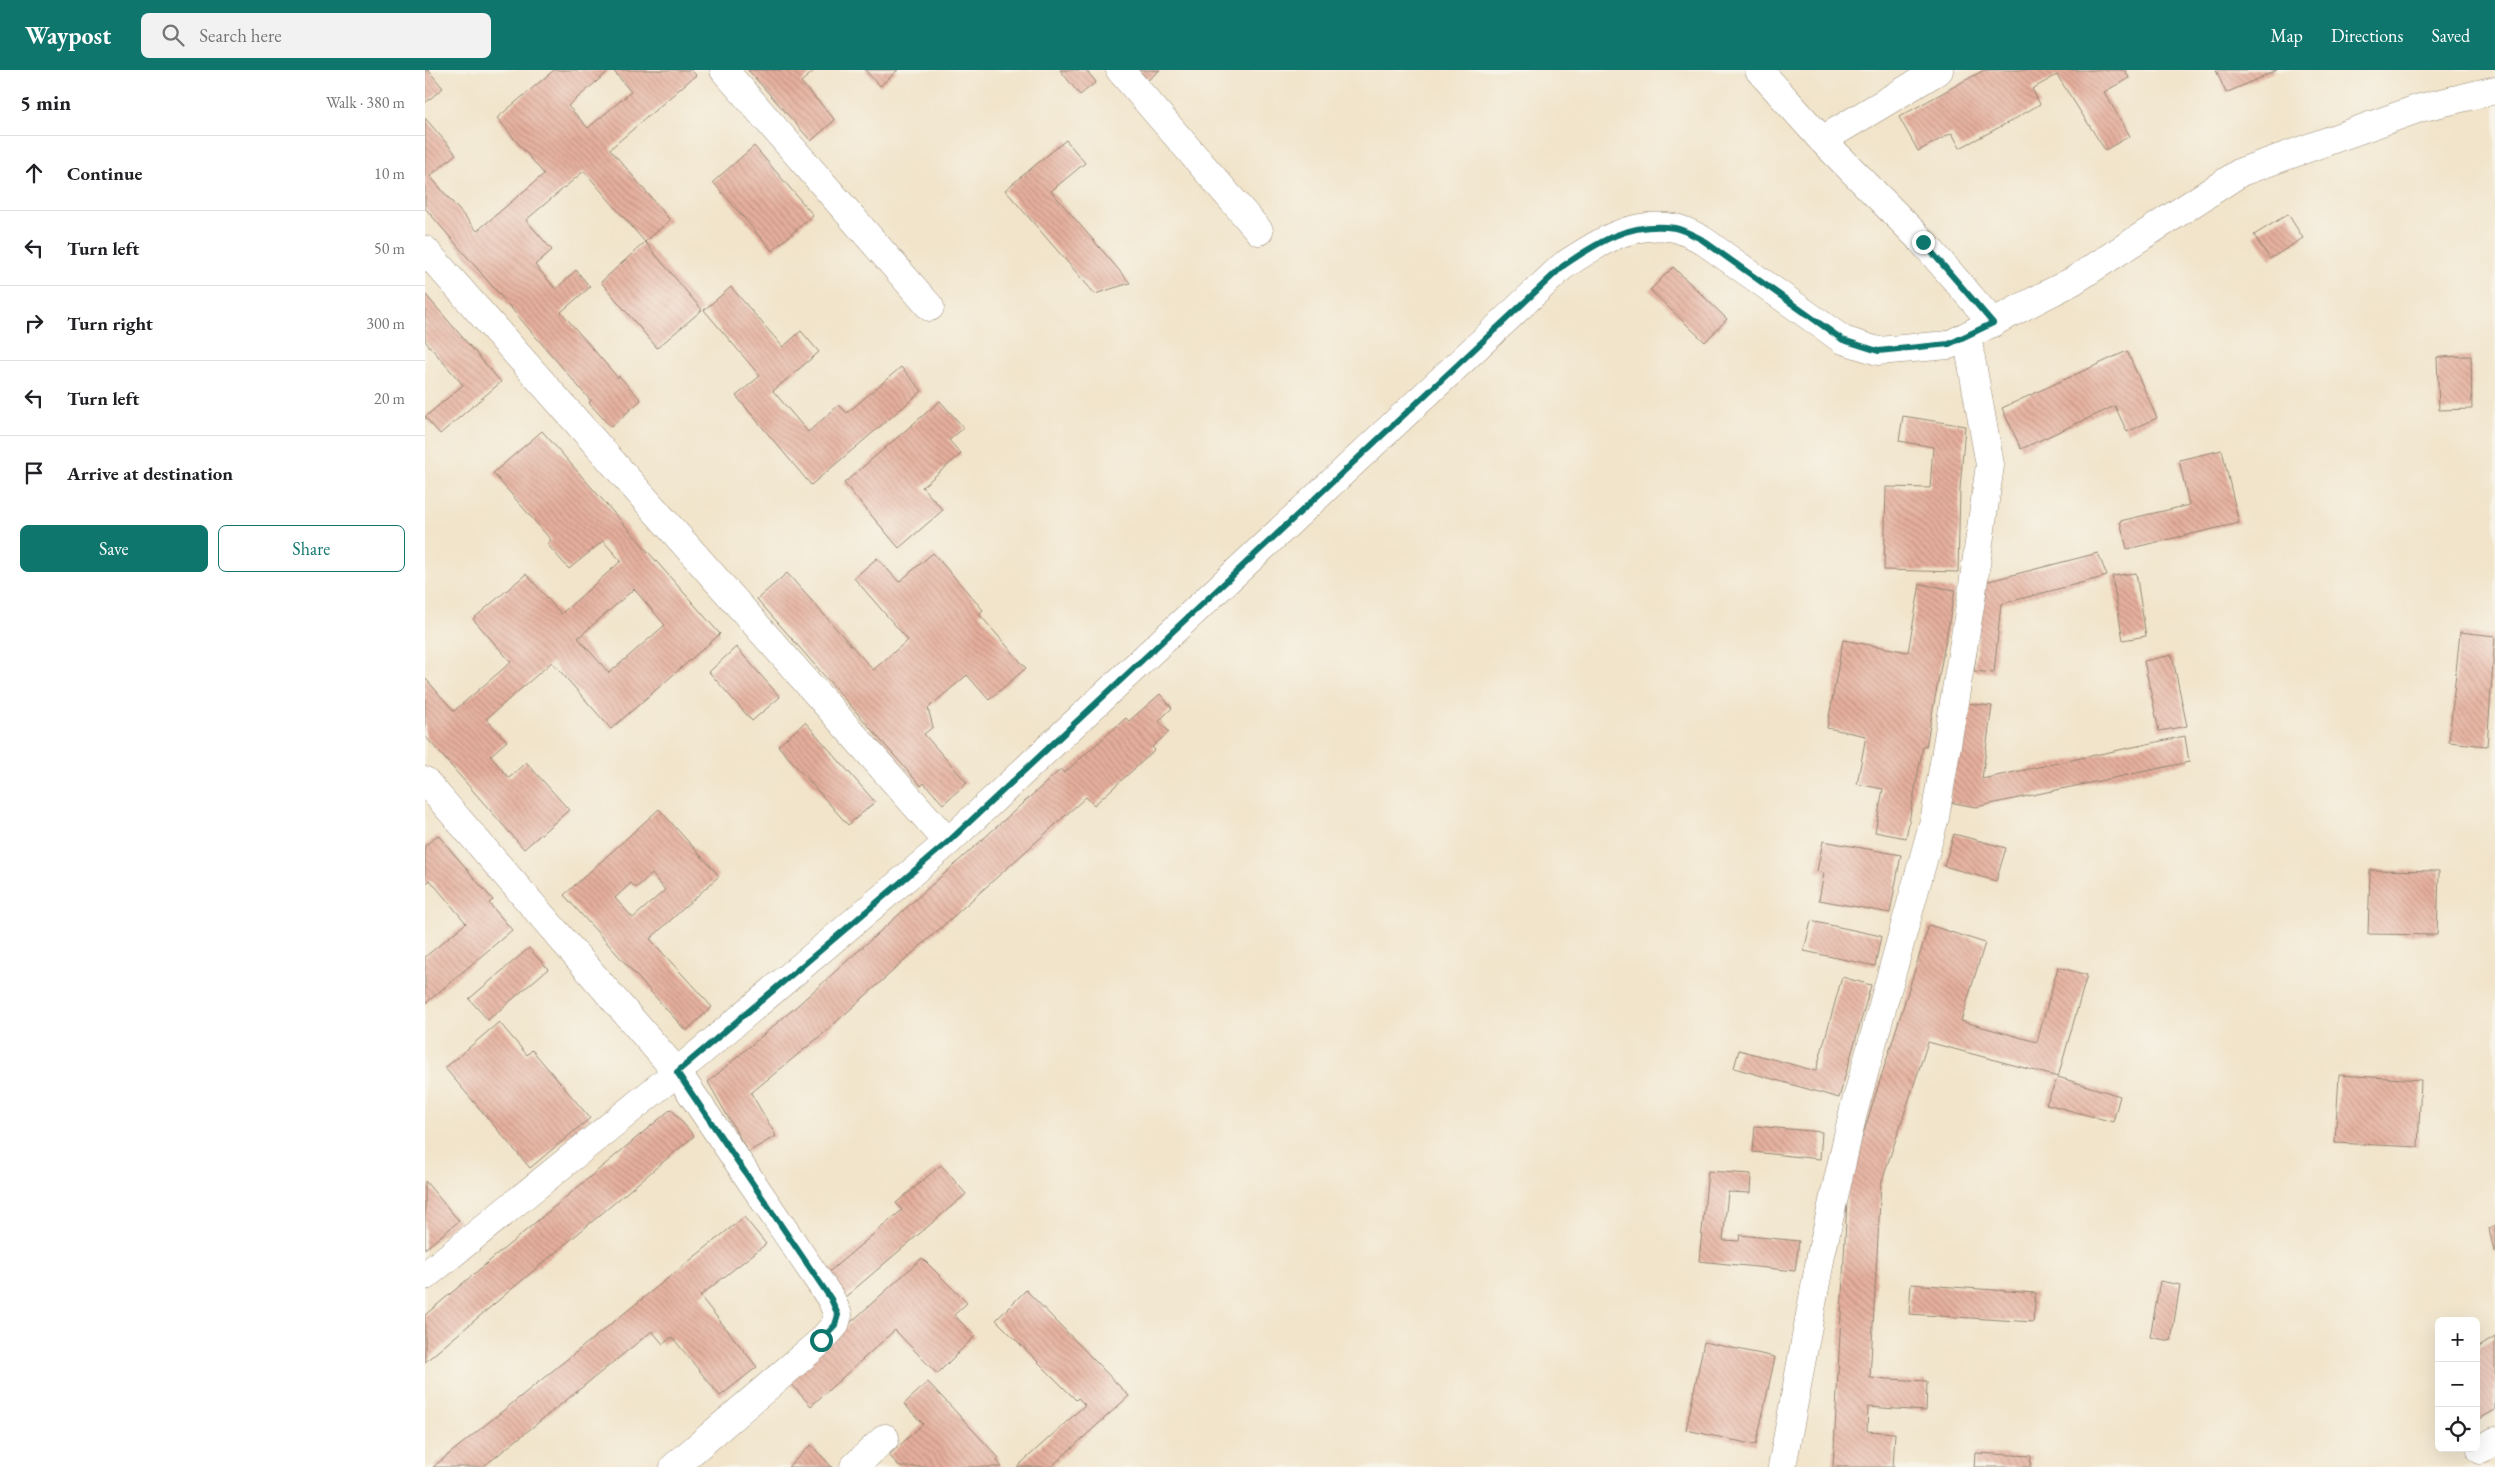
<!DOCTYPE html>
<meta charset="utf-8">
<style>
:root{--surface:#fff;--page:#f2f2f2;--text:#202124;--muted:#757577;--line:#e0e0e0;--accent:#0f766e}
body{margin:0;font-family:"EB Garamond",serif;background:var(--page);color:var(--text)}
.controls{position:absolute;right:15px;bottom:15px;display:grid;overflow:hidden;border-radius:8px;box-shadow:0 5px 20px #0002}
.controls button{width:45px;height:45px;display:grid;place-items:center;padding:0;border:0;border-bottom:1px solid var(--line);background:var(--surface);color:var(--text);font:25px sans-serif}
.stop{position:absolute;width:15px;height:15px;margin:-11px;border:4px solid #0f766e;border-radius:50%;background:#fff}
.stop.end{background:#0f766e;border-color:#fff;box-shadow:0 1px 5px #0008}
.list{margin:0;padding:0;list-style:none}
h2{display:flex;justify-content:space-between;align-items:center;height:65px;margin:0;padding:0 20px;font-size:21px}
h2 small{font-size:16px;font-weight:400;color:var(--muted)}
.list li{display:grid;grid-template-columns:32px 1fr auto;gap:15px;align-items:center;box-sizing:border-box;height:75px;padding:0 20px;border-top:1px solid var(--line)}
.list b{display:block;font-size:19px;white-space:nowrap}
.list em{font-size:16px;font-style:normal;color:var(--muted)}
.actions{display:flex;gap:10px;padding:15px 20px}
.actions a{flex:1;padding:11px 0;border:1px solid var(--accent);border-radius:8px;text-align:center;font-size:18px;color:var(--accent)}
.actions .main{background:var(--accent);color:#fff}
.icon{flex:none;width:28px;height:28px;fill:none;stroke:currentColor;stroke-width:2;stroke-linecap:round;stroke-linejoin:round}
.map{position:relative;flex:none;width:2070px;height:1397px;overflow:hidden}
header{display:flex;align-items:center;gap:30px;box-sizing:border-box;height:70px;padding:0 25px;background:var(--accent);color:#fff}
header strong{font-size:24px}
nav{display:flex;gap:28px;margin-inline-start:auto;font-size:18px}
.search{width:350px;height:45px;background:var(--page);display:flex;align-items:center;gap:12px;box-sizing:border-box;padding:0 18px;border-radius:8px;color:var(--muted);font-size:19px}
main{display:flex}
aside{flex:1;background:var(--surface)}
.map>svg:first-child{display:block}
</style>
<header>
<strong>Waypost</strong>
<div class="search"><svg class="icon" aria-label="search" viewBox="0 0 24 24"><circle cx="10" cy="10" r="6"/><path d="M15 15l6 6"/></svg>Search here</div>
<nav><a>Map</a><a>Directions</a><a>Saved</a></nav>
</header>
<main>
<aside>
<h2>5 min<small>Walk · 380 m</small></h2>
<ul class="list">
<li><svg class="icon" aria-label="ahead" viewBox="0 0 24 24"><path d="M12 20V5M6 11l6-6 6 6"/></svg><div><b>Continue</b></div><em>10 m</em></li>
<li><svg class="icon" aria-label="left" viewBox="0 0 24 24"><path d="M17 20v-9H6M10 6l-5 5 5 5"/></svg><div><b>Turn left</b></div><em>50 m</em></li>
<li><svg class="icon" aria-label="right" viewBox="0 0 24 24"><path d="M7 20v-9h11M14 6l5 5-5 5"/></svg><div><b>Turn right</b></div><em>300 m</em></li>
<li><svg class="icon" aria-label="left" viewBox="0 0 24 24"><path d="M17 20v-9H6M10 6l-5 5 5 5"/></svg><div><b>Turn left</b></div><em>20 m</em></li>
<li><svg class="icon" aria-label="arrive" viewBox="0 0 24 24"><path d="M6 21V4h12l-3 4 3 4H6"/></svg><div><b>Arrive at destination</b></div></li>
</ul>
<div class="actions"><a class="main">Save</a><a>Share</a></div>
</aside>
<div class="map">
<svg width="2070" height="1397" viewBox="0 0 2070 1397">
<defs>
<pattern id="building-back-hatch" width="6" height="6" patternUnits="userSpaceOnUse" patternTransform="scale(1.25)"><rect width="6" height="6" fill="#e6af9d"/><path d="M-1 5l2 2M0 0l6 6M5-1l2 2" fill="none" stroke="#bc8f7f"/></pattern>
</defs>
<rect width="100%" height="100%" fill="#f7f3e8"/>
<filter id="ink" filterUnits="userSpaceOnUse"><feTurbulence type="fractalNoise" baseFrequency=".02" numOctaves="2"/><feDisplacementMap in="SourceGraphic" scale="10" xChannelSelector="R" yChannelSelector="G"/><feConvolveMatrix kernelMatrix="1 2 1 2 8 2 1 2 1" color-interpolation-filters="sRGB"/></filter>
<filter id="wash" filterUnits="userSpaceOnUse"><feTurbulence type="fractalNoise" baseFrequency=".0096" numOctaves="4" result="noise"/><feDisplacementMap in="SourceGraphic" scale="20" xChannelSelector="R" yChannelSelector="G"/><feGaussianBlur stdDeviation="1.12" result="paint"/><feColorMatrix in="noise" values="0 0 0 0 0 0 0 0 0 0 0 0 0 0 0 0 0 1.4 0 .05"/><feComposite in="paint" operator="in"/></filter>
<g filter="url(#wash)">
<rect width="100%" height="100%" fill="#f1e4ca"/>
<g id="blocks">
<g fill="url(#building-back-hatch)" fill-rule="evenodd">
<polygon points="0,0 3,0 18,18 0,33"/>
<polygon points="129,0 185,0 143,36 163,58 206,22 188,0 266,0 271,5 185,79 245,150 220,172 159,101 101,150 127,180 110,195 131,219 151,200 165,217 136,242 193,308 194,306 216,330 186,357 164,333 166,331 0,138 0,48 31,84 5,106 52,161 119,104 72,48"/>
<polygon points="323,0 390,0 376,12 410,50 386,71"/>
<polygon points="440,0 473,0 455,16"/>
<polygon points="635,0 661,0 671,12 655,25"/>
<polygon points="714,0 735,0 723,10"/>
<polygon points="1559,0 1700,0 1704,8 1679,22 1705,66 1680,80 1632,5 1607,19 1615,34 1588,50 1535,78 1527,63 1493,81 1474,47"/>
<polygon points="1791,0 1852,0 1801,23"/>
<polygon points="641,70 660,93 626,121 705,213 670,224 580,120"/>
<polygon points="329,76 388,145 347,181 288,112"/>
<polygon points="1863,144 1878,168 1845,189 1829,165"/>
<polygon points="220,172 277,240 232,278 176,212"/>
<polygon points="1248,197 1302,249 1280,272 1225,220"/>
<polygon points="306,217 358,277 376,261 394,282 348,321 383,362 414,335 422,343 476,297 497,321 386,415 311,326 335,306 279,240"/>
<polygon points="0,224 76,312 15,364 0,347 38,315 0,271"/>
<polygon points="1702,281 1732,348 1702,362 1690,336 1596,379 1577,338"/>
<polygon points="2046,286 2047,339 2014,340 2012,287"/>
<polygon points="515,331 539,358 524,370 536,384 497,417 518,440 474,478 419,413"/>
<polygon points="1478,346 1540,356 1535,419 1533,502 1459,500 1461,417 1505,418 1508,377 1474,371"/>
<path d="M 117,361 L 295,564 L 186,659 L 127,592 L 61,649 L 82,671 L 65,686 L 84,708 L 101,692 L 144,740 L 99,779 L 0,666 L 0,608 L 29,641 L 86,592 L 48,549 L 101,504 L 136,544 L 196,491 L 178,471 L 144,499 L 122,474 L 126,470 L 68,403 ZM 209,519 L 240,555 L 184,603 L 153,568 Z"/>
<polygon points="1797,380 1814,453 1702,479 1695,451 1764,435 1754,390"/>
<polygon points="508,483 558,540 554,544 601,598 564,630 542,605 503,638 508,657 499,664 542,713 518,734 499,713 496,716 332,529 362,503 448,600 483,570 429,508 452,488 474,512"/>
<polygon points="1673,483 1682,506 1576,534 1569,603 1549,601 1560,512"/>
<polygon points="1711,503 1721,566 1698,570 1687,506"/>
<polygon points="1495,514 1530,520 1501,677 1498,676 1481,768 1450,762 1458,719 1432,714 1441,666 1402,658 1418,570 1483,582"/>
<polygon points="2035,562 2070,566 2062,676 2024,672"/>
<polygon points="311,577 355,627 327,651 284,602"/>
<polygon points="1747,585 1762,656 1734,661 1719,591"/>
<polygon points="735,624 747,638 734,651 744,662 727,677 730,680 669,735 661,727 399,963 326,1023 351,1066 323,1082 283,1012 373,935 636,699 639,703 701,648 704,651"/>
<polygon points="1540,633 1567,636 1557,709 1760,666 1764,692 1551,737 1524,732"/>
<polygon points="380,652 450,732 423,755 353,676"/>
<path d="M 234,739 L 294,806 L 225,869 L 287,937 L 261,961 L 139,825 ZM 227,804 L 240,820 L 208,848 L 190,828 L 206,813 L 211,818 Z"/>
<polygon points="1529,764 1581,778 1571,811 1519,796"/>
<polygon points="13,765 68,830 64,833 87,860 0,934 0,887 41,853 5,810 0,815 0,776"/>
<polygon points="1398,771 1476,785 1465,843 1394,830 1399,803 1392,801"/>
<polygon points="1945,800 2014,801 2012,865 1943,864"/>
<polygon points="1386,851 1456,866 1450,896 1379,881"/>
<polygon points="1504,855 1560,873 1536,951 1612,972 1633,897 1662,905 1633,1007 1503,972 1456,1114 1445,1308 1502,1311 1501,1341 1443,1337 1442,1361 1470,1363 1468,1397 1408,1397 1423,1112"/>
<polygon points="104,878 123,899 63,950 44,929"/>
<polygon points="1417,907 1446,915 1414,1028 1309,998 1314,980 1391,1001"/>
<polygon points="74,952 102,985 107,980 165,1048 105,1098 20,998"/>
<polygon points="1914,1005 1996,1010 1993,1077 1910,1073"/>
<polygon points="1633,1007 1695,1026 1688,1052 1621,1034"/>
<polygon points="246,1039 269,1066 0,1292 0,1245"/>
<polygon points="1330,1056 1397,1062 1395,1089 1328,1082"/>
<polygon points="516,1095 541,1124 419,1228 399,1206 477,1140 471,1133"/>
<polygon points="1283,1101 1326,1104 1325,1123 1303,1122 1298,1170 1314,1171 1315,1165 1374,1171 1370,1201 1274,1191"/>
<polygon points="0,1111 34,1151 0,1179"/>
<polygon points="319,1147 341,1174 275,1226 332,1297 295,1326 247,1267 238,1274 227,1261 58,1397 8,1397"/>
<polygon points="2070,1155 2070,1181 2069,1182 2064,1158"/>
<polygon points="497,1188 542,1233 529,1245 550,1266 512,1304 470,1260 386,1336 362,1310"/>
<polygon points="1735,1211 1755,1215 1746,1271 1725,1267"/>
<polygon points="1486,1214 1611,1223 1608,1252 1484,1244"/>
<polygon points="601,1220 704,1326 626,1397 592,1397 660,1335 653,1328 651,1330 571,1250"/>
<polygon points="2070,1267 2070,1340 2051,1351 2051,1279"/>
<polygon points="1279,1272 1350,1287 1331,1375 1261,1360"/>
<polygon points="503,1312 574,1388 572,1391 577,1397 475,1397 464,1385 498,1354 479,1334"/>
<polygon points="386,1375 407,1397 363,1397"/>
<polygon points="1550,1383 1606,1386 1605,1397 1549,1397"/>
</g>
</g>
</g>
<g filter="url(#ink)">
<use href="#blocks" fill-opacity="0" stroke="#968774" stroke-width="1"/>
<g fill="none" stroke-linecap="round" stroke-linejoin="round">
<defs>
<g id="minor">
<polyline points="299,0 505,237"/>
<polyline points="695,0 834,161"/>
<polyline points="1334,0 1397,70 1498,172 1568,253"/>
<polyline points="1397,70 1514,0"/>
<polyline points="0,180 523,772"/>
<polyline points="0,711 252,1002 406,1229 413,1245 410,1255 396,1271 249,1397"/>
<path d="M 0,1206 L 252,1002 L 523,772 L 1138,196 C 1173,173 1206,150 1250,158 C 1259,160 1268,165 1276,169 L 1418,270 L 1453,281 L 1524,275 L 1648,211 L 1816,102 L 1995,38 L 2070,20"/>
<polyline points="2056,1380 2070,1371"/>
<polyline points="429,1397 460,1368"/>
<polyline points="1357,1397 1396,1185 1428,1043 1510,747 1546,530 1565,395 1542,266"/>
</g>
</defs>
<use href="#minor" stroke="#968774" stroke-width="29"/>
<use href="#minor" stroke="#fff" stroke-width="28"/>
</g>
</g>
<g fill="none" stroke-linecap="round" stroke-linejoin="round" filter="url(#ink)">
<path stroke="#0f766e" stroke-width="6" d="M 396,1270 L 410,1255 L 413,1245 L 406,1229 L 252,1002 L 523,772 L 1138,196 C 1173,172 1206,151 1250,158 C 1259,160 1268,165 1276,169 L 1418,270 L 1453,281 L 1524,274 L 1568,253 L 1498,172"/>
</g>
</svg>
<div class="controls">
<button>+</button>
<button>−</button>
<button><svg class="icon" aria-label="locate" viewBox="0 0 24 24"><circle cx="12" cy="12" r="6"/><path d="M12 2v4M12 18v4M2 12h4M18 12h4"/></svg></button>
</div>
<div class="stop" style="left:396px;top:1270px"></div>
<div class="stop end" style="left:1498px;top:172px"></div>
</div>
</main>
